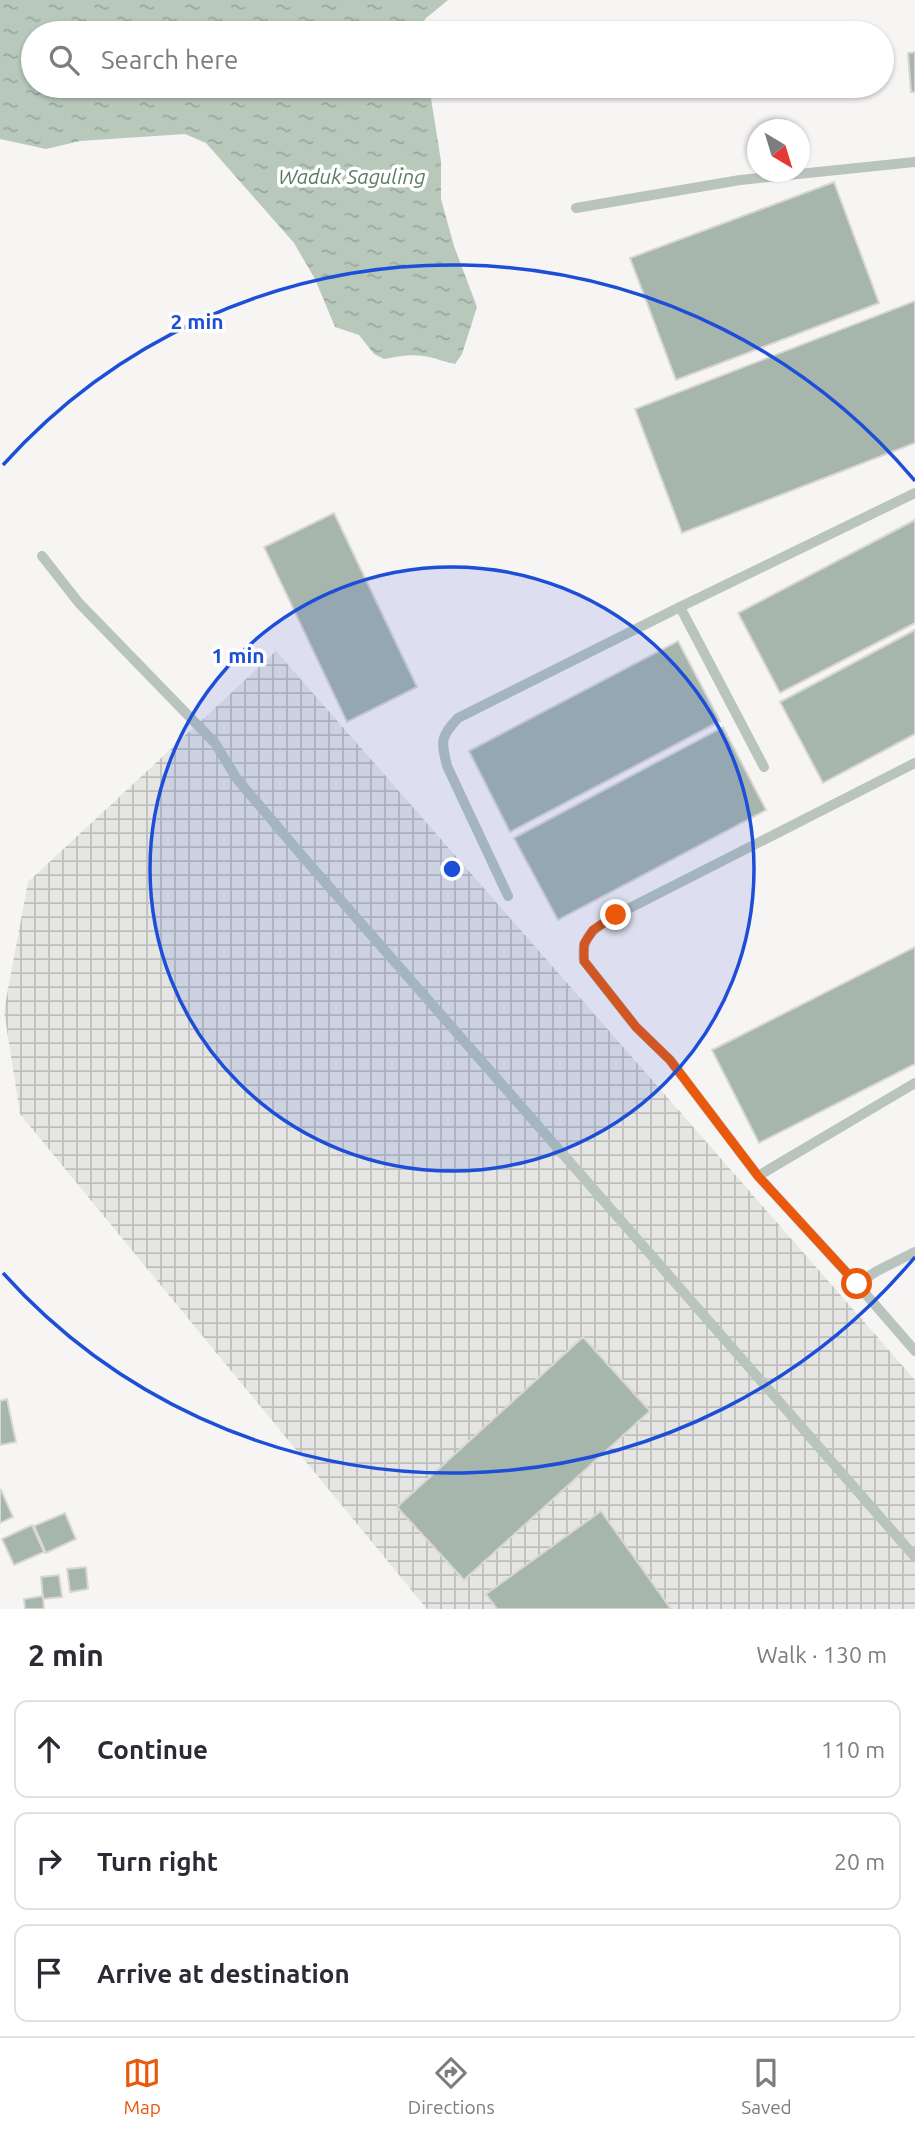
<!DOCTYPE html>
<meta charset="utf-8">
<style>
:root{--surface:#fff;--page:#f2f2f3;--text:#2b2b33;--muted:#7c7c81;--line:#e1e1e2;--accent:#ea580c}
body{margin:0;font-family:Ubuntu,sans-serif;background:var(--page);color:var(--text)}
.compass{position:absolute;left:747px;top:119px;width:63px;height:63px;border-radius:50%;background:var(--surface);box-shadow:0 2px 5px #0004;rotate:142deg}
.stop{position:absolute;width:21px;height:21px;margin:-16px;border:5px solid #ea580c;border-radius:50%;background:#fff}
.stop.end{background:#ea580c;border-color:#fff;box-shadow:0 2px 7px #0008}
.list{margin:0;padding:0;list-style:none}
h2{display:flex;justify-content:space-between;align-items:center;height:91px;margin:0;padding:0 28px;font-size:30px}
h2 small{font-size:23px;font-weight:400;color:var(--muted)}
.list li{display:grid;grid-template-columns:46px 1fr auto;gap:21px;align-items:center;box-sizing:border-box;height:98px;margin:0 14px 14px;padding:0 14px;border:2px solid var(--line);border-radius:14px}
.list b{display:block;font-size:26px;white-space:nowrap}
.list em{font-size:23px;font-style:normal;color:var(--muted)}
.icon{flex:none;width:38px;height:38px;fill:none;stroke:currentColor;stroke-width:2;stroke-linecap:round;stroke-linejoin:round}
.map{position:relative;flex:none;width:915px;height:1609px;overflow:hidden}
.search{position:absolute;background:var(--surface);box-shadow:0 2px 5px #0004;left:21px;right:21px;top:21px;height:77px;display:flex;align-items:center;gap:18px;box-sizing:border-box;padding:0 24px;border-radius:38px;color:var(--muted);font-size:26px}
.sheet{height:427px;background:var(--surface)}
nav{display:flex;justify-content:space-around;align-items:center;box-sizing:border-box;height:98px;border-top:2px solid var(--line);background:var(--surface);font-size:19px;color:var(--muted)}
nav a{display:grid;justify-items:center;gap:4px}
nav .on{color:var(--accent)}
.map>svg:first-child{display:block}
</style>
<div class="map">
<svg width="915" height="1609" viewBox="0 0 915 1609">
<defs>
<pattern id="industrial-grid" width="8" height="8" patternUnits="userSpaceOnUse" patternTransform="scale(1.75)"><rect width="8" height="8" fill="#e5e5e3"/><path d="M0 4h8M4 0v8" fill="none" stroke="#bdbfbc"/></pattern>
<pattern id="water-ripples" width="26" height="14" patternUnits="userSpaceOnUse" patternTransform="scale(1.75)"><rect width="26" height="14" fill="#b8c9bc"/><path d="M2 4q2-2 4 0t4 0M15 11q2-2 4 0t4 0" fill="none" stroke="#99a89d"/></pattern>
</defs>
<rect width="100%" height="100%" fill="#f7f4f4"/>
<polygon fill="url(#industrial-grid)" points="276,651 915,1380 915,1609 427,1609 20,1114 4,1011 28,882"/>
<path fill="url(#water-ripples)" d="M 0,0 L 448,0 L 425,19 L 419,33 L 33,33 L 33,86 L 429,86 L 441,161 L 441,199 L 454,246 L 477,307 L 462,354 L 455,364 C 423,355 417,352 384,359 L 374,354 L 359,335 L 335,327 L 315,279 L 294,243 L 206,143 L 185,134 L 80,141 L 46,149 L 0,139 Z"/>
<g fill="#a6b6ad" stroke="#d9d6d6" stroke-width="2">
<polygon points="915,52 915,92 911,92 908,53"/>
<polygon points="834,182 879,303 676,380 630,258"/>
<polygon points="915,301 915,443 682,533 635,409"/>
<polygon points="334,513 417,687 347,722 264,547"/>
<polygon points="915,520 915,623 780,693 738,613"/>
<polygon points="915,630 915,734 823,783 780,702"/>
<polygon points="678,641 720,721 510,832 469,751"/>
<polygon points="723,727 766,810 558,920 514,838"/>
<polygon points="915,947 915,1064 759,1143 712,1050"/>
<polygon points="583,1337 650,1411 464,1580 397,1507"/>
<polygon points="7,1399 16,1442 0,1445 0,1401"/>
<polygon points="1,1490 13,1517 0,1523 0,1491"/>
<polygon points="601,1511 671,1609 497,1609 486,1594"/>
<polygon points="65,1513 76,1539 46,1553 34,1526"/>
<polygon points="32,1525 44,1552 14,1565 2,1539"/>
<polygon points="86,1567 88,1589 70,1592 67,1569"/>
<polygon points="59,1575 62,1597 43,1599 41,1577"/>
<polygon points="43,1596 44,1609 25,1609 24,1599"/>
</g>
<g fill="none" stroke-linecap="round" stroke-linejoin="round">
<g stroke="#b8c4bd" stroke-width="10">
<polyline points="576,208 740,180 915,162"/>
<polyline points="42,556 79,603 215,743 237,779 304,858 915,1557"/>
<polyline points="680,607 764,767"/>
<path d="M 915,763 L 616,915 C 597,927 580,935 584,961 L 636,1027 L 670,1060 L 758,1176 L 857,1284 L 877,1271 L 915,1252"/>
<path d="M 508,896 L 447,766 C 441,741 440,737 458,718 L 680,607 L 915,493"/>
<polyline points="758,1176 915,1083"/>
<polyline points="857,1284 915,1351"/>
</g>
</g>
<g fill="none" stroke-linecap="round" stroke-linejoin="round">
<polyline stroke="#ea580c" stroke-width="9" points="616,915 593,930 584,944 584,961 636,1027 670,1060 758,1176 857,1284"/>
</g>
<circle cx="452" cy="869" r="302" fill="#1d4ed8" fill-opacity=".12"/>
<g fill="none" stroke="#1d4ed8" stroke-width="3.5">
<circle cx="452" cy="869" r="302"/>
<path d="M915 1257A604 604 0 0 1 3 1273M3 465A604 604 0 0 1 915 481"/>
</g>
<g text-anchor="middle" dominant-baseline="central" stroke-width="7" stroke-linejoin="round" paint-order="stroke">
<g font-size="21" font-style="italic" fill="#5b7c64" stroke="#fff">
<text x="352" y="176">Waduk Saguling</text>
</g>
</g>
<circle cx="452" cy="869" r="10" fill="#1d4ed8" stroke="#fff" stroke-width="3.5"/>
<g font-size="21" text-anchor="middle" font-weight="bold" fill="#1d4ed8" stroke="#fff" stroke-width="7" stroke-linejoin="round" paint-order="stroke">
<text x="197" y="329">2 min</text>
<text x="238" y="663">1 min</text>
</g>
</svg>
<svg class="compass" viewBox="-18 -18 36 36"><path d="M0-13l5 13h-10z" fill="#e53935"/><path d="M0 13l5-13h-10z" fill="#7c7c81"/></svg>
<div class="stop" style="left:857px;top:1284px"></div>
<div class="stop end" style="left:616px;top:915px"></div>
<div class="search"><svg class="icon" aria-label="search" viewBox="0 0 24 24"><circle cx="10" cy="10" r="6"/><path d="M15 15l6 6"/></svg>Search here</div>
</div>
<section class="sheet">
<h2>2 min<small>Walk · 130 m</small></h2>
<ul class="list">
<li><svg class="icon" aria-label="ahead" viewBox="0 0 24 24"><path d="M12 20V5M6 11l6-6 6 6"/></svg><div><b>Continue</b></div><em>110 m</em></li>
<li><svg class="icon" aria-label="right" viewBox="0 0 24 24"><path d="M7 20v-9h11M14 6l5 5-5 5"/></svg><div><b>Turn right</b></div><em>20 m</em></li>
<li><svg class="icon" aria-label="arrive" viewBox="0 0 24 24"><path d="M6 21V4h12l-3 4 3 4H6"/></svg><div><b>Arrive at destination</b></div></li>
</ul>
</section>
<nav>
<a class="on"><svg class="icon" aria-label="map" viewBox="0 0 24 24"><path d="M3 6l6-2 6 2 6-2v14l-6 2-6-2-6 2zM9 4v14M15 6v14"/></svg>Map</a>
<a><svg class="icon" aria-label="directions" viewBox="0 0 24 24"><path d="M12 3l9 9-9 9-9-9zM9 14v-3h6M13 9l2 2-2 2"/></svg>Directions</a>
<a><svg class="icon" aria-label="saved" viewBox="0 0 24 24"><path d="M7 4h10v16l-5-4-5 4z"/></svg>Saved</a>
</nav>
